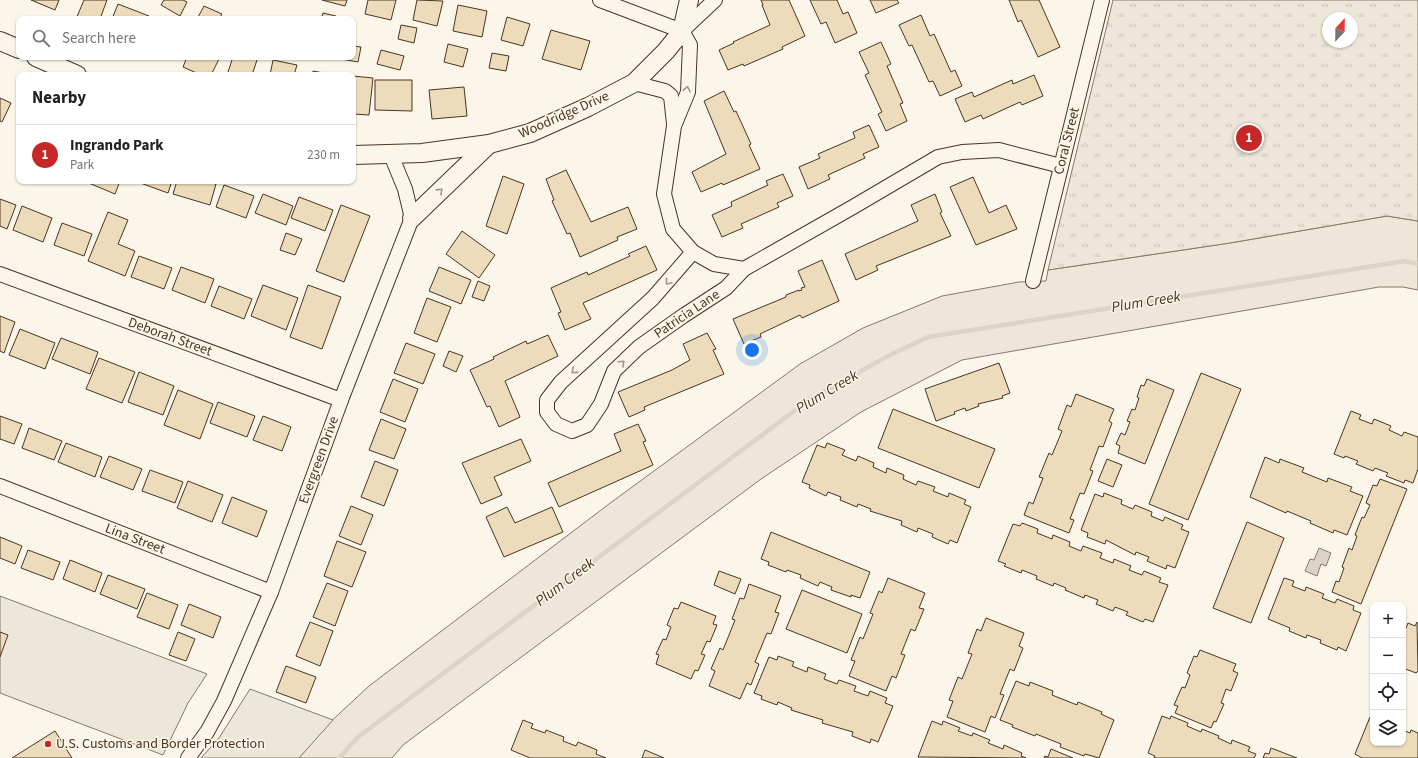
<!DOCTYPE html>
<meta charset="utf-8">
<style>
:root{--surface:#fff;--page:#f2f2f2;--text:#202124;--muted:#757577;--line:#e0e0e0;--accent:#c62828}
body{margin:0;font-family:"Source Sans 3",sans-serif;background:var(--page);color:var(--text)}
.controls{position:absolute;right:12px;bottom:12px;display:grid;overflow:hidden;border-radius:8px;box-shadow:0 1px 3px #0004}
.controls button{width:36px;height:36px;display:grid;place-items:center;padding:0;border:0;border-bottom:1px solid var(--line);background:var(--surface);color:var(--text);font:20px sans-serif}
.compass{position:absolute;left:1322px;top:12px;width:36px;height:36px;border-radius:50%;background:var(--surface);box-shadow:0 1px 3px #0004;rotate:22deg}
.you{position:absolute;left:752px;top:350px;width:14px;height:14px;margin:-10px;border:3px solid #fff;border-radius:50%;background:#1a73e8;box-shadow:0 0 0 6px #1a73e833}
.badge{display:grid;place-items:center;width:26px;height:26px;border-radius:50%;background:var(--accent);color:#fff;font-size:13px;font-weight:700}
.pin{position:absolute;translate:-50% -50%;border:2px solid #fff;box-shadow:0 1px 4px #0006}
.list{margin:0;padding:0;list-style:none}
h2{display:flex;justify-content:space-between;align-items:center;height:52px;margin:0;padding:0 16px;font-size:17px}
h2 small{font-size:13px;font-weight:400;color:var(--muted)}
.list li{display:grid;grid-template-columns:26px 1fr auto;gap:12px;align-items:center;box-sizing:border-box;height:60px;padding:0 16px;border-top:1px solid var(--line)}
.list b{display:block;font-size:15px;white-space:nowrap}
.list p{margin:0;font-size:13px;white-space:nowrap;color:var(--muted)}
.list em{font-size:13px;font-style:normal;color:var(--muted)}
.icon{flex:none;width:22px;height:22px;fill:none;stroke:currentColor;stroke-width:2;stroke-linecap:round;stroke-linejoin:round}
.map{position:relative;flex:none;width:1418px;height:758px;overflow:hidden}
.search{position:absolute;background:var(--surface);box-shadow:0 1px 3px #0004;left:16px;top:16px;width:340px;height:44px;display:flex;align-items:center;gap:10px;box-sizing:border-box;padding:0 14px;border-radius:8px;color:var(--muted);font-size:15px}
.panel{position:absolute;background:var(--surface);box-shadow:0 1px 3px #0004;left:16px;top:72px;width:340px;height:112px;border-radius:8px}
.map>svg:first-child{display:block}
</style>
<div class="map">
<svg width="1418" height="758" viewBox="0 0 1418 758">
<defs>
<pattern id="park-tufts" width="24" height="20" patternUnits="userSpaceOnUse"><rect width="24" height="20" fill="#ede6d9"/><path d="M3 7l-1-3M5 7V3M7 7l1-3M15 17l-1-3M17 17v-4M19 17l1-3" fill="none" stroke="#cdc6ba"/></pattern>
</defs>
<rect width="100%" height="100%" fill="#fbf6e9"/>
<polygon fill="#ede6d9" stroke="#887966" points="1387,216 1418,221 1418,290 1403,287 1379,287 962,360 861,412 761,479 403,745 392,758 299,758 326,726 369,686 609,504 800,364 863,328 942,296 1019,282 1046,281 1048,270 1230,243"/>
<path fill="url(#park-tufts)" stroke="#887966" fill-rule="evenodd" d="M 1113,0 L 1418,0 L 1418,221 L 1387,216 L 1230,243 L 1048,270 ZM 1328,18 L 1352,18 L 1352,42 L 1328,42 Z"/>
<g fill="#ede7d9" stroke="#887966">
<polygon points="0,596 207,674 188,703 163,755 0,693"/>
<polygon points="250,689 333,720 299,758 201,758 219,738"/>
</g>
<polygon fill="#dcd4c6" stroke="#887966" points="1319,548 1331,553 1326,566 1321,564 1317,576 1305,571 1310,559 1314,560"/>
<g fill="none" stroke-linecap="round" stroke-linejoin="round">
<polyline stroke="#dcd4c6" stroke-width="4.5" points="339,758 358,737 809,400 888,356 928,337 1405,261 1418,264"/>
</g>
<g fill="#ecdcbc" stroke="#4a3520">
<polygon points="31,0 59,0 55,10"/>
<polygon points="84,0 107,0 100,19 76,19"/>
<polygon points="164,0 183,0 187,2 180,16 161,5"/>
<polygon points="322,0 347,0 345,6"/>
<polygon points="368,0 396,0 391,20 365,14"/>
<polygon points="417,0 443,1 437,26 413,20"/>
<polygon points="761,0 789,0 805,36 782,47 783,49 744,66 743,64 728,70 719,50 734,43 733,42 770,25 762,5 763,5"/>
<polygon points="810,0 837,0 843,14 848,12 857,33 835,43 826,22 821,24"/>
<polygon points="870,0 897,0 899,3 876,13"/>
<polygon points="1009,0 1039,0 1060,47 1038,57 1021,20 1018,22"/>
<polygon points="118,4 149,16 148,19 112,19"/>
<polygon points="458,5 487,11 482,37 453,31"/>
<polygon points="204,6 222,14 219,19 197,19"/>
<polygon points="323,13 336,16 335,19 321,19"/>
<polygon points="921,15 930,36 934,34 951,72 955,70 962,86 940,96 933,81 929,82 912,45 909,46 899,25"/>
<polygon points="507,17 530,24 523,46 501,40"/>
<polygon points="401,25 417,28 414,43 398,39"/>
<polygon points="551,30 590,41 581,70 542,59"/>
<polygon points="881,42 891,64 887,66 903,103 900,104 907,121 886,131 878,114 882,112 865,75 869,73 859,52"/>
<polygon points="448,44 468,49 463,67 444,62"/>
<polygon points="353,46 361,47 358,62 341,59 341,57 353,57"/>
<polygon points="381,50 404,56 400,70 377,64"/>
<polygon points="492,53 509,56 506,71 489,68"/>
<polygon points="187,57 220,57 211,75 201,75 183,67"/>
<polygon points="233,57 258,57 252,75 227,75"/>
<polygon points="273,60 297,65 294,75 270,75"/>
<polygon points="313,71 334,75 312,75"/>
<polygon points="1034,75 1043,96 1022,105 1020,102 983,119 981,115 965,122 955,99 972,92 974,97 1012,80 1013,84"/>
<polygon points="353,76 373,78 369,115 353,114"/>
<polygon points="375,80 412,80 412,111 375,110"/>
<polygon points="464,87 467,116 432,119 429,90"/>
<polygon points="724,91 734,112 736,111 751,144 749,145 760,169 723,185 722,183 701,192 692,172 726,154 704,101"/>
<polygon points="0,98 11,103 2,122 0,121"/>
<polygon points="869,125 879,147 863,154 865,158 828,175 830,179 808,189 799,167 820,158 818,154 855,138 853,132"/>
<polygon points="566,170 591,222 628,207 637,229 617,237 618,240 580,257 570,233 567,234 552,201 554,200 546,179"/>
<polygon points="783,174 793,196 777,203 779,207 741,224 743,228 722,237 712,215 732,206 731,202 768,185 766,181"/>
<polygon points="503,176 524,184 507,234 486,226"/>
<polygon points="973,177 989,213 1006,205 1017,229 976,245 950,187"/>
<polygon points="84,181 120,181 115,194"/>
<polygon points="135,181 172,181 168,193"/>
<polygon points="177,181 205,181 216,184 210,205 173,194"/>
<polygon points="224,185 254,196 246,218 216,207"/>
<polygon points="263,194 293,206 286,225 255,213"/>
<polygon points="935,194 942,212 940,213 951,236 876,266 878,270 856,280 845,254 918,221 911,205"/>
<polygon points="299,197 333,210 325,231 291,218"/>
<polygon points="0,199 16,205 7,229 0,226"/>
<polygon points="341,205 370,216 344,282 316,271"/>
<polygon points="22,206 52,218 43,242 13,230"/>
<polygon points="108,212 128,220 118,244 135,251 125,276 88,261"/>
<polygon points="62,223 92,234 84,256 54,245"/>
<polygon points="462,231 495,255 479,278 446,254"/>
<polygon points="286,233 302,239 295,255 280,250"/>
<polygon points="646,246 657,270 583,303 591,319 565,330 558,313 561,312 551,288 587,272 588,275 630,256 628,254"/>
<polygon points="139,256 172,268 164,289 131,277"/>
<polygon points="822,260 839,301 802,318 800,315 760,334 761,337 744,344 733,319 786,297 786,295 799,290 799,291 802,290 801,288 805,287 798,271"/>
<polygon points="181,267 214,279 205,303 172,290"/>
<polygon points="439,267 471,280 461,304 429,291"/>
<polygon points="478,281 490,286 484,301 472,297"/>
<polygon points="263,285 298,298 286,330 251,316"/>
<polygon points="308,285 341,297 322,349 290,337"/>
<polygon points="219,286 252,299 244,319 211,306"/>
<polygon points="427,298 451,307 437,342 414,333"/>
<polygon points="0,316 15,322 4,353 0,351"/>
<polygon points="20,329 55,343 45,369 9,355"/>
<polygon points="707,333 716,349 713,350 724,374 644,407 645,410 629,417 618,392 672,370 690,360 683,344"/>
<polygon points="548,335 558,356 505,381 520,417 499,427 490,406 487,407 470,370 494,359 493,357 526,341 527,344"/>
<polygon points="61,338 98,352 90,374 52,359"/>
<polygon points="406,343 435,354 423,384 394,373"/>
<polygon points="449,351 463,356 456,372 443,366"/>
<polygon points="99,358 135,372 122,403 86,389"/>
<polygon points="999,363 1010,393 1002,396 1003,398 978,404 979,406 966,411 965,408 954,412 955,414 936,421 925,389"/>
<polygon points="139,372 174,386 163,415 128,402"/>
<polygon points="1201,373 1241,389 1188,520 1149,504"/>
<polygon points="393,379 418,389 405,422 380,412"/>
<polygon points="1147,379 1174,390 1145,464 1118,453 1120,446 1116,444 1121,433 1125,435 1130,422 1127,421 1132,409 1135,410 1139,398 1137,397 1141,385 1144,386"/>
<polygon points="178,390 213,404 200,439 164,425"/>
<polygon points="1076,394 1114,409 1109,421 1112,423 1103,447 1099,446 1090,470 1093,471 1084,494 1080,493 1070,519 1074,520 1069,533 1024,515 1029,502 1033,504 1043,478 1039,477 1049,453 1052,455 1062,431 1058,429 1067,405 1071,407"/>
<polygon points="218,402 255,416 247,437 210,423"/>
<polygon points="893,409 995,449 979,488 878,448"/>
<polygon points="1351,411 1361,415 1359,419 1372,424 1374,419 1391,426 1389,430 1402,436 1404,432 1418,437 1418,469 1413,483 1405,480 1404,483 1386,476 1388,473 1375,468 1373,471 1356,464 1358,461 1345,456 1344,458 1334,454"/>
<polygon points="0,416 22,424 14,444 0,439"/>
<polygon points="263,416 291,427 282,451 253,440"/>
<polygon points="381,419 406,429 394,459 369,450"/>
<polygon points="638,424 646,441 643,442 653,465 559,507 548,483 621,451 614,434"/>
<polygon points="29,428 62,441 54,460 22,448"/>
<polygon points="521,439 531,461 494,477 502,495 481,504 462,463"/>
<polygon points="66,443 102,457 95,477 58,462"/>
<polygon points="827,443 845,450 842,455 856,461 858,456 874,463 873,467 886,473 887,468 904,475 903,479 916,485 918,481 935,487 933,491 948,497 949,493 966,500 964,504 971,507 957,543 950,540 948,544 932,537 933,534 918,528 917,532 901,525 902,521 870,511 871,509 858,504 857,507 840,500 841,497 828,492 826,496 809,488 810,485 802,482 817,445 825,448"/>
<polygon points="109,456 142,469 133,490 100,477"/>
<polygon points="1265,457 1279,463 1280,459 1304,468 1302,472 1327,482 1328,478 1352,487 1350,491 1363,496 1347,535 1334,530 1333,533 1310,523 1311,521 1287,511 1286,513 1250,497"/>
<polygon points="1107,459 1122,465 1113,487 1098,481"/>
<polygon points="375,461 398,470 384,506 361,497"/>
<polygon points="150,470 183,482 175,503 142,491"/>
<polygon points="1380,479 1407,489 1361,604 1332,592 1336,581 1339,582 1344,568 1342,567 1349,548 1352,550 1357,536 1355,535 1362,517 1364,518 1370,505 1366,503 1373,485 1377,486"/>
<polygon points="188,481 223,495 212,522 177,508"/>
<polygon points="1104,493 1122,500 1121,504 1133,509 1135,505 1152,512 1151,516 1163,521 1165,517 1183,525 1181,529 1189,532 1175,568 1167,565 1166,569 1147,561 1149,557 1136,552 1135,555 1106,540 1105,544 1087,537 1088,533 1081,530 1095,494 1103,497"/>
<polygon points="232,497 267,511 257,537 222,523"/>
<polygon points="351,506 373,515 361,545 339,536"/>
<polygon points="507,507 515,523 552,507 563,532 504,557 486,517"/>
<polygon points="1247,522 1284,538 1251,623 1213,608"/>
<polygon points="1022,523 1038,529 1037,533 1052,539 1053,535 1070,542 1069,546 1081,551 1083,546 1102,553 1100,558 1113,563 1114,559 1131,566 1129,570 1142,575 1144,571 1161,578 1159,582 1168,585 1153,622 1145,619 1143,622 1126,615 1128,612 1115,607 1113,611 1096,604 1098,600 1085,595 1084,598 1065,590 1066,588 1054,583 1053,586 1036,579 1037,576 1022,570 1021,573 1004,566 1006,564 998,561 1013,524 1020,526"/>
<polygon points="771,532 870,572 860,598 851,595 851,597 831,590 832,587 820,582 818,586 800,578 801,575 787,570 786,572 768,565 769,562 761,559"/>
<polygon points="0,537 22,546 15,564 0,558"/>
<polygon points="337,541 366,552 352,587 324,576"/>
<polygon points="28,550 60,562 53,580 21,568"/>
<polygon points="70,560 102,573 95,592 63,579"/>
<polygon points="719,571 741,579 735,594 714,585"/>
<polygon points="108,575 145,589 137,609 100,594"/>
<polygon points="888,578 925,593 919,608 924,609 915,631 911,629 901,654 905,655 896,678 892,676 886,691 849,676 855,661 851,660 860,637 863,639 873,614 870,613 879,591 882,593"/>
<polygon points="1284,578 1294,581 1292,586 1305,591 1306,587 1324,594 1322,598 1335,603 1337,599 1354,606 1353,610 1361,613 1346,651 1338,647 1337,650 1320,643 1321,640 1307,635 1306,638 1289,631 1290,628 1268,619"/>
<polygon points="327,583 348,591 335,626 313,617"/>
<polygon points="749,584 781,596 775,612 779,613 771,634 767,633 755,662 759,664 751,685 747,683 740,699 709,686 715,671 711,669 720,648 723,650 735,620 732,619 740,598 744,599"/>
<polygon points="802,590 862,614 847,653 786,629"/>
<polygon points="147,593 178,605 169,629 137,617"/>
<polygon points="681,602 716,616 713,624 717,625 710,642 707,641 701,654 705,655 698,671 695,670 691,679 656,664 659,655 656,654 663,639 666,640 671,627 667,625 674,608 678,609"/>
<polygon points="189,604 221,617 213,638 181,625"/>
<polygon points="986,618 1024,633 1019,646 1023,648 1014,671 1010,669 1000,694 1004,695 995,718 991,716 985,732 947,717 953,701 949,700 958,677 962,679 972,654 968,653 977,629 981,631"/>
<polygon points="310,622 333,631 320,666 296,656"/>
<polygon points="1417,622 1418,671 1416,673 1403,668 1403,635 1408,623 1415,626"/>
<polygon points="0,632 8,635 0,657"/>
<polygon points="178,632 195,639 186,661 169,655"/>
<polygon points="1200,650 1236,664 1233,671 1238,673 1231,691 1226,689 1221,703 1224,704 1216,722 1214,721 1211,728 1175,713 1178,706 1174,705 1182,687 1185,688 1190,675 1187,673 1194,656 1197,657"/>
<polygon points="778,656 794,662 792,666 807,672 808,667 826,674 824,679 837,684 839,680 856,686 854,691 868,696 870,691 887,698 885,703 893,706 878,742 871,739 870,743 852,736 853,732 822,723 823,720 791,710 792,708 778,702 777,705 761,699 762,696 754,693 769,657 777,660"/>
<polygon points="286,666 316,677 306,703 276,692"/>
<polygon points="1016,681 1029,686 1030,682 1053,691 1052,695 1077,705 1078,702 1102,712 1101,714 1114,720 1099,758 1085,754 1084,756 1060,747 1061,744 1036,734 1035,736 1012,727 1013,725 1000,720"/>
<polygon points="1162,716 1170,719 1171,716 1188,723 1187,726 1201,732 1202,729 1219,736 1218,738 1231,744 1232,740 1250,747 1248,751 1256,754 1254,758 1154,758 1155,756 1148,753"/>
<polygon points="1370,717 1373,718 1373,743 1403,743 1403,730 1410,733 1411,730 1418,733 1418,758 1362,758 1355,754"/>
<polygon points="523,720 533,724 531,728 545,733 546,730 564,737 563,741 576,746 578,742 597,750 596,754 606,758 530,758 511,750"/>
<polygon points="932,721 942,725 943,721 960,728 958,731 972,736 973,733 990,740 988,743 1003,749 1004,745 1022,753 1021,756 1026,758 918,757"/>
<polygon points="55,731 72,758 12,758"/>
<polygon points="1271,748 1297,758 1263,758 1265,753 1269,754"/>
<polygon points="1051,749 1073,758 1044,758 1045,756 1048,757"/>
<polygon points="645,750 664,758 642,758"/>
</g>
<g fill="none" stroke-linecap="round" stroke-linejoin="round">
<defs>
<g id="minor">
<polyline points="600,0 682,31"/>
<polyline points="682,31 690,45 688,92 674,126 664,194 673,229 693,252 714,264 744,269"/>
<polyline points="682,31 715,0"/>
<polyline points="634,83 665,91 671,96 674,124"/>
<polyline points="693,252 653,298 561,382 547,400 547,412 556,424 572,431 587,425 601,404 614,371 639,347 683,316 726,288 744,269 853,207 938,157 962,152 999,150 1061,166"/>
<polyline points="0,274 341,400"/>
<polyline points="1033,281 1102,0"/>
<polyline points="0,486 271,592"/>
<polyline points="188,758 207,732 224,701 271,592 341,400 412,218 405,189 391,155"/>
</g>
<g id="tertiary">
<polyline points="0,41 19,49"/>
<polyline points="36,57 77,75"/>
<polyline points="353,155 422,153 489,144 530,133 588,107 634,83 666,51 682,31 689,0"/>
<polyline points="412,218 489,144"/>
</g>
</defs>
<use href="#minor" stroke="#4a3520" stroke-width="16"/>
<use href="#tertiary" stroke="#4a3520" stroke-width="20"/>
<use href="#minor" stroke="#fbf6e9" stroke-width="14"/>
<use href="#tertiary" stroke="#fbf6e9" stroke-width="18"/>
</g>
<defs><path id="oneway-chevron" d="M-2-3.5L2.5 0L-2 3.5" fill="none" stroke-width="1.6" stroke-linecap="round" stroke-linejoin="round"/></defs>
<g stroke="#a29684">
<use href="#oneway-chevron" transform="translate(687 89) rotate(-80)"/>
<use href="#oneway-chevron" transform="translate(440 191) rotate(-44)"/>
<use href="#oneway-chevron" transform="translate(668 282) rotate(130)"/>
<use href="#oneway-chevron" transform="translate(622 363) rotate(-43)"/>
<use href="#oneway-chevron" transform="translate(574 371) rotate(139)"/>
</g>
<circle fill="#c62828" stroke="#fbf6e9" stroke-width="1.5" cx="48" cy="744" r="4"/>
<g text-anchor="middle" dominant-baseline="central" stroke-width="3" stroke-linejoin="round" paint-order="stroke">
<g font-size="14" fill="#4a3520" stroke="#fbf6e9">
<text transform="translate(564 115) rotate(-24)">Woodridge Drive</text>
<text transform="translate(1067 141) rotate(-76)">Coral Street</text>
<text transform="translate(687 314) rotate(-34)">Patricia Lane</text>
<text transform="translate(170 337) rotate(20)">Deborah Street</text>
<text transform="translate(319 460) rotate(-70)">Evergreen Drive</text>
<text transform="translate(135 539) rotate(21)">Lina Street</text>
</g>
<g font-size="14" fill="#4a3520" stroke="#fbf6e9" text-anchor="start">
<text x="56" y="744">U.S. Customs and Border Protection</text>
</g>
<g font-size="15" font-style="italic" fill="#4a3520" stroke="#fbf6e9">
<text transform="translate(1146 302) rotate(-9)">Plum Creek</text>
<text transform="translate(827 392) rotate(-31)">Plum Creek</text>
<text transform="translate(565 582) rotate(-37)">Plum Creek</text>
</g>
</g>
</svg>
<div class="controls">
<button>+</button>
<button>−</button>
<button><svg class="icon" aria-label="locate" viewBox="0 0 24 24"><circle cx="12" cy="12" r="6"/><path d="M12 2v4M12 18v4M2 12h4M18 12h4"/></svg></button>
<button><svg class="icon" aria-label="layers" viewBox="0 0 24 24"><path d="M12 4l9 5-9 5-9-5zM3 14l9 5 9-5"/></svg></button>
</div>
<svg class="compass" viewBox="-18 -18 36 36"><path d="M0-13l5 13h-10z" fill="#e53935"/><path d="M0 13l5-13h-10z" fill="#757577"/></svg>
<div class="you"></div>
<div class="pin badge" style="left:1249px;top:138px">1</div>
<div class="search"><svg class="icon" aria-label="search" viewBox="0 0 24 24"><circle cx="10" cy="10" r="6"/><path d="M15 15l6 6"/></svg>Search here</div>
<section class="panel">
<h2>Nearby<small></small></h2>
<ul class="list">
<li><span class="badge">1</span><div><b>Ingrando Park</b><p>Park</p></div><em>230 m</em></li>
</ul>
</section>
</div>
